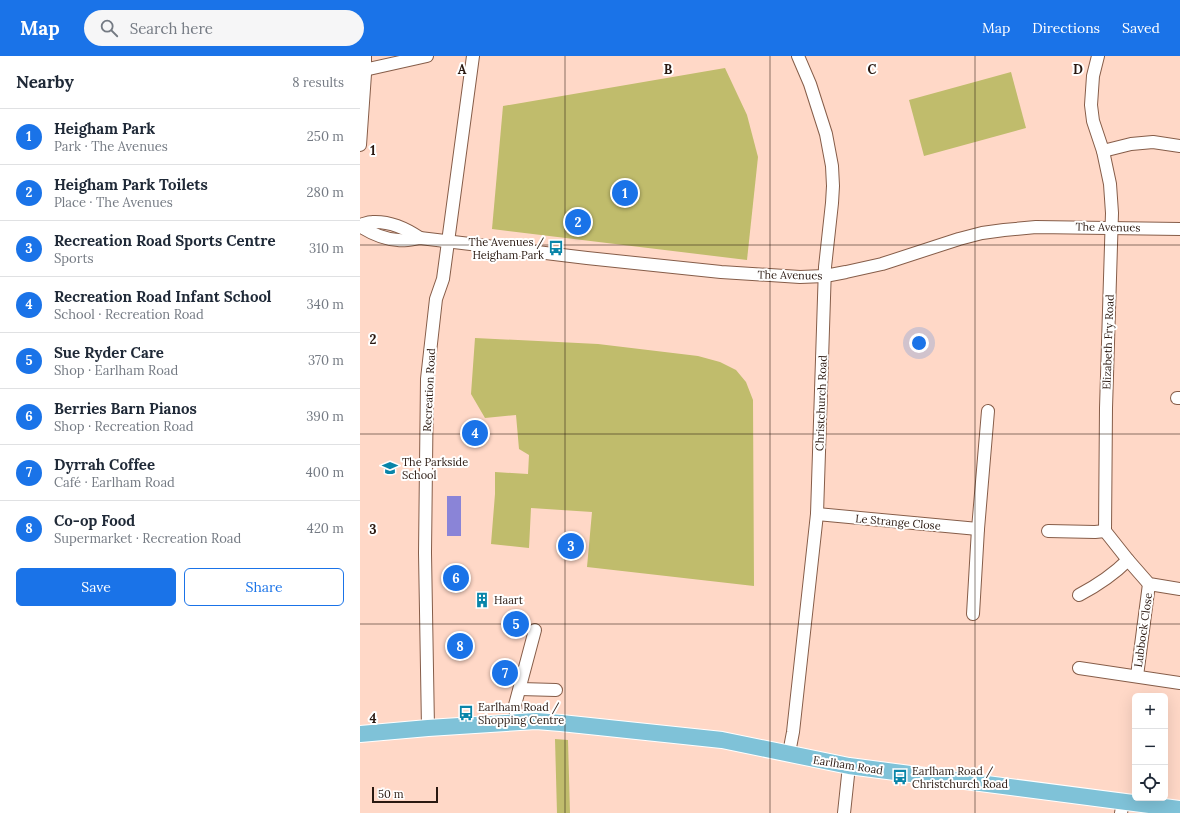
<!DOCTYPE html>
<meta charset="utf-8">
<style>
:root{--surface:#fff;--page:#f6f6f7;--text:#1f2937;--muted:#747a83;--line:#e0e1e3;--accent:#1a73e8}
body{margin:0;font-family:Lora,serif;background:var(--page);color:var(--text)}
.controls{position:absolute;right:12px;bottom:12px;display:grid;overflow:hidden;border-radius:6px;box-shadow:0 4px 16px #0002}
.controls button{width:36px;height:36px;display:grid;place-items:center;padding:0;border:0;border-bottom:1px solid var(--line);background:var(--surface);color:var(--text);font:20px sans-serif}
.scale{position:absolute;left:12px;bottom:10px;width:66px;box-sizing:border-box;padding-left:4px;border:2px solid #2a1911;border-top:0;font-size:11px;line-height:14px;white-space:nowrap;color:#2a1911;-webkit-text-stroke:3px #fff;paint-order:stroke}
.you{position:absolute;left:559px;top:287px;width:14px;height:14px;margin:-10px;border:3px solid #fff;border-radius:50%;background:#1a73e8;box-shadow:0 0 0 6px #1a73e833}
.badge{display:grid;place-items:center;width:26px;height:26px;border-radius:50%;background:var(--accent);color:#fff;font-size:13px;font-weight:700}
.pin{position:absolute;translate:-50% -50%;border:2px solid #fff;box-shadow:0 1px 4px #0006}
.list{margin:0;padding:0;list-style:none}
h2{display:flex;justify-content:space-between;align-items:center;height:52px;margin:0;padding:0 16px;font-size:17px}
h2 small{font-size:13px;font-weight:400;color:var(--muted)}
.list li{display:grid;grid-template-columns:26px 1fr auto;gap:12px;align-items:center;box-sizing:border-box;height:56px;padding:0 16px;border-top:1px solid var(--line)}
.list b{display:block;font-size:15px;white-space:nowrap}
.list p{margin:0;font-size:13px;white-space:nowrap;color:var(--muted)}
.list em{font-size:13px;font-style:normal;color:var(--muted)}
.actions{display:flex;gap:8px;padding:12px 16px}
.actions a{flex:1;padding:9px 0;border:1px solid var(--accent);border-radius:6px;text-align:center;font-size:14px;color:var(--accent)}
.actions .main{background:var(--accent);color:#fff}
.icon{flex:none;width:22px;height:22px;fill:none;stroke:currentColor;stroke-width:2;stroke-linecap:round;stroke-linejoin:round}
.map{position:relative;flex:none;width:820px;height:757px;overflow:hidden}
header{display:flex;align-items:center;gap:24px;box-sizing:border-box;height:56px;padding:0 20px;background:var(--accent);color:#fff}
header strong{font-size:19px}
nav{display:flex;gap:22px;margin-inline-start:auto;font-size:14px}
.search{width:280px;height:36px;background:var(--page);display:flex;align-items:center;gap:10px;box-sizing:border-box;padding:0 14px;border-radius:22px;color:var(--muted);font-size:15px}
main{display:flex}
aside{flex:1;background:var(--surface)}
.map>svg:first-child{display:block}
</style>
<header>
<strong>Map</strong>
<div class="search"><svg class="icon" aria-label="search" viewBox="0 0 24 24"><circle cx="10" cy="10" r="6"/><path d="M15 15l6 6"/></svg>Search here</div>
<nav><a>Map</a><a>Directions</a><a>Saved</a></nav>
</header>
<main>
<aside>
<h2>Nearby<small>8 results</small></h2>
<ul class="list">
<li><span class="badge">1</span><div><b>Heigham Park</b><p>Park · The Avenues</p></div><em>250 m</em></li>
<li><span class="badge">2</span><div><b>Heigham Park Toilets</b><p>Place · The Avenues</p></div><em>280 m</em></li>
<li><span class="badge">3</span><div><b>Recreation Road Sports Centre</b><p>Sports</p></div><em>310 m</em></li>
<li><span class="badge">4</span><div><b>Recreation Road Infant School</b><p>School · Recreation Road</p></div><em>340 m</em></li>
<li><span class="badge">5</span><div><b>Sue Ryder Care</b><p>Shop · Earlham Road</p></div><em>370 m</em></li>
<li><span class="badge">6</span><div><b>Berries Barn Pianos</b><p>Shop · Recreation Road</p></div><em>390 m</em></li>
<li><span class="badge">7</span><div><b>Dyrrah Coffee</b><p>Café · Earlham Road</p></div><em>400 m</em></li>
<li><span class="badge">8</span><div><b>Co-op Food</b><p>Supermarket · Recreation Road</p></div><em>420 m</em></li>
</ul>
<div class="actions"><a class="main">Save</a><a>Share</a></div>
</aside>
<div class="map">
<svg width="820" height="757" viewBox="0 0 820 757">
<rect width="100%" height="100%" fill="#ffd8c7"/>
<g fill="#c0bc6c">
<polygon points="365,12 387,59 398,101 387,204 132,173 143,50"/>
<polygon points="651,16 666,72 564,100 549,44"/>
<polygon points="115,282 238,288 338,300 360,306 376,314 386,326 393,344 394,530 227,511 232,456 171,452 169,492 131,488 135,438 135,416 168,418 169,399 159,393 156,359 125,362 111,338"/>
<polygon points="195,683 208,684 210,757 197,757"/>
</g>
<rect fill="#8a84d7" x="87" y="440" width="14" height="40"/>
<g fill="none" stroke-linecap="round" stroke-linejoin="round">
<defs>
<g id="minor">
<polyline points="738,0 733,20 731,49 733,65 743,95 750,128 752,157 746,352 745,475 768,504 789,528 820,533"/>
<polyline points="0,15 67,0"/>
<polyline points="0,89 5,18 5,0"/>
<polyline points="743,95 771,88 793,86 820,90"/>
<path d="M 0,169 C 4,168 8,166 12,166 C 29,165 47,173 60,182"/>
<path d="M 0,170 C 12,178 24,183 38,184 C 45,185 53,183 60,182 L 227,202 L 361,216 L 440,221 L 465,220 L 486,216 L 522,208 L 599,183 L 622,177 L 644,174 L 676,171 L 820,173"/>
<polyline points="817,342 820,342"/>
<polyline points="457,458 618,473"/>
<polyline points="688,475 735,476 745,475"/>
<path d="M 719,539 C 738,529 753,519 768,504"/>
<polyline points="613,558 618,473 628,355"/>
<polyline points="719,612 820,627"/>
<polyline points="777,620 789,528"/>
<polyline points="160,633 196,634"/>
<polyline points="157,667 155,649 175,574"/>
<polyline points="68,672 65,497 67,323 76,243 83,223 113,0"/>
<polyline points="429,697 433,676 457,458 465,211 472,147 473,130 472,110 466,78 450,28 438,0"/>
<polyline points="484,757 489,710"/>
<polyline points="761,757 763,746"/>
</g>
<polyline id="major" points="0,678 68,672 176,665 201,667 362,684 489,710 820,753"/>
</defs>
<use href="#minor" stroke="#865d49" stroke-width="14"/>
<use href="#major" stroke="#fff" stroke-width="18"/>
<use href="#minor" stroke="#fff" stroke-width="12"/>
<use href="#major" stroke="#7fc2d8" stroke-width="16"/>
</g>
<path fill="none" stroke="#2a1911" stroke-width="1" stroke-opacity="0.55" d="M 205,0 L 205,757M 410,0 L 410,757M 615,0 L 615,757M 0,189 L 820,189M 0,378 L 820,378M 0,568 L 820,568"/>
<defs>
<symbol id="bus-bare" viewBox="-9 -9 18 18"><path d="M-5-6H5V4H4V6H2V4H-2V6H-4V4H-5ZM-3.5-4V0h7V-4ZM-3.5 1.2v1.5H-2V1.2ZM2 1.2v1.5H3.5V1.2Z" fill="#0985a9" stroke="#fff" stroke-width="2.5" paint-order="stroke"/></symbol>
<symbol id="school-bare" viewBox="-9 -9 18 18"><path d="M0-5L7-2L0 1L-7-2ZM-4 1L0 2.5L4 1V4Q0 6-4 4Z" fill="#0985a9" stroke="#fff" stroke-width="2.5" paint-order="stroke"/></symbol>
<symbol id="building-bare" viewBox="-9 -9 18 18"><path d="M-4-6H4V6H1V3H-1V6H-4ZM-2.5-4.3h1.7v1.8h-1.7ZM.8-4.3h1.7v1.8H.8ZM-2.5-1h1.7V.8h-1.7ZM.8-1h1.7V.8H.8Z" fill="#0985a9" stroke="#fff" stroke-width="2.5" paint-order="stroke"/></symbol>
</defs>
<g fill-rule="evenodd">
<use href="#bus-bare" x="185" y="181" width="22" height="22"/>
<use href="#school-bare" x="19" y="401" width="22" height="22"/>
<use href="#building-bare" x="111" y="533" width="22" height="22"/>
<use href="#bus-bare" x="95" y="646" width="22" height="22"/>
<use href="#bus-bare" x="529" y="710" width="22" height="22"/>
</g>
<g text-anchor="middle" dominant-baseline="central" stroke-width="4" stroke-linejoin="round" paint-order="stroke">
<g font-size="11" fill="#2a1911" stroke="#fff">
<text transform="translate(748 171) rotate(1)">The Avenues</text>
<text transform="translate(430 219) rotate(1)">The Avenues</text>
<text transform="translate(748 286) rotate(-88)">Elizabeth Fry Road</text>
<text transform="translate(69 334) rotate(-87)">Recreation Road</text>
<text transform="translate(461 347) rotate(-88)">Christchurch Road</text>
<text transform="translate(538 466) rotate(5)">Le Strange Close</text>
<text transform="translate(783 574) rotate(-82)">Lubbock Close</text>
<text transform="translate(488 709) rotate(9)">Earlham Road</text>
</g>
<g font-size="11" fill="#2a1911" stroke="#fff" text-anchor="start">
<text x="184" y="186" text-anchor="end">The Avenues /<tspan x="184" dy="13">Heigham Park</tspan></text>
<text x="42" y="406">The Parkside<tspan x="42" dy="13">School</tspan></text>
<text x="134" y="544">Haart</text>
<text x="118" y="651">Earlham Road /<tspan x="118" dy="13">Shopping Centre</tspan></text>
<text x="552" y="715">Earlham Road /<tspan x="552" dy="13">Christchurch Road</tspan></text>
</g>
</g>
<g font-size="13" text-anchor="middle" font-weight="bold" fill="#2a1911" stroke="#fff" stroke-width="4" stroke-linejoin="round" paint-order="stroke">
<text x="102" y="18">A</text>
<text x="308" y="18">B</text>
<text x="512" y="18">C</text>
<text x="718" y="18">D</text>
<text x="13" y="99">1</text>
<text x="13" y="288">2</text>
<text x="13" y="478">3</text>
<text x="13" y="667">4</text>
</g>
</svg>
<div class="controls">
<button>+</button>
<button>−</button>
<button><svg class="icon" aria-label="locate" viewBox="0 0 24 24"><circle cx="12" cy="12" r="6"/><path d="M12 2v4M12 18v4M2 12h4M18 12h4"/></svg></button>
</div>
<div class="scale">50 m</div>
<div class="you"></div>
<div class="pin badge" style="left:265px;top:137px">1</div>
<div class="pin badge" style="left:218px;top:166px">2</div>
<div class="pin badge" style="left:211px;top:490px">3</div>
<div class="pin badge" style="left:115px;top:377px">4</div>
<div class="pin badge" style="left:156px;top:568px">5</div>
<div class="pin badge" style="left:96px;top:522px">6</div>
<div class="pin badge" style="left:145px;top:617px">7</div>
<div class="pin badge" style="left:100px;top:590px">8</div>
</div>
</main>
